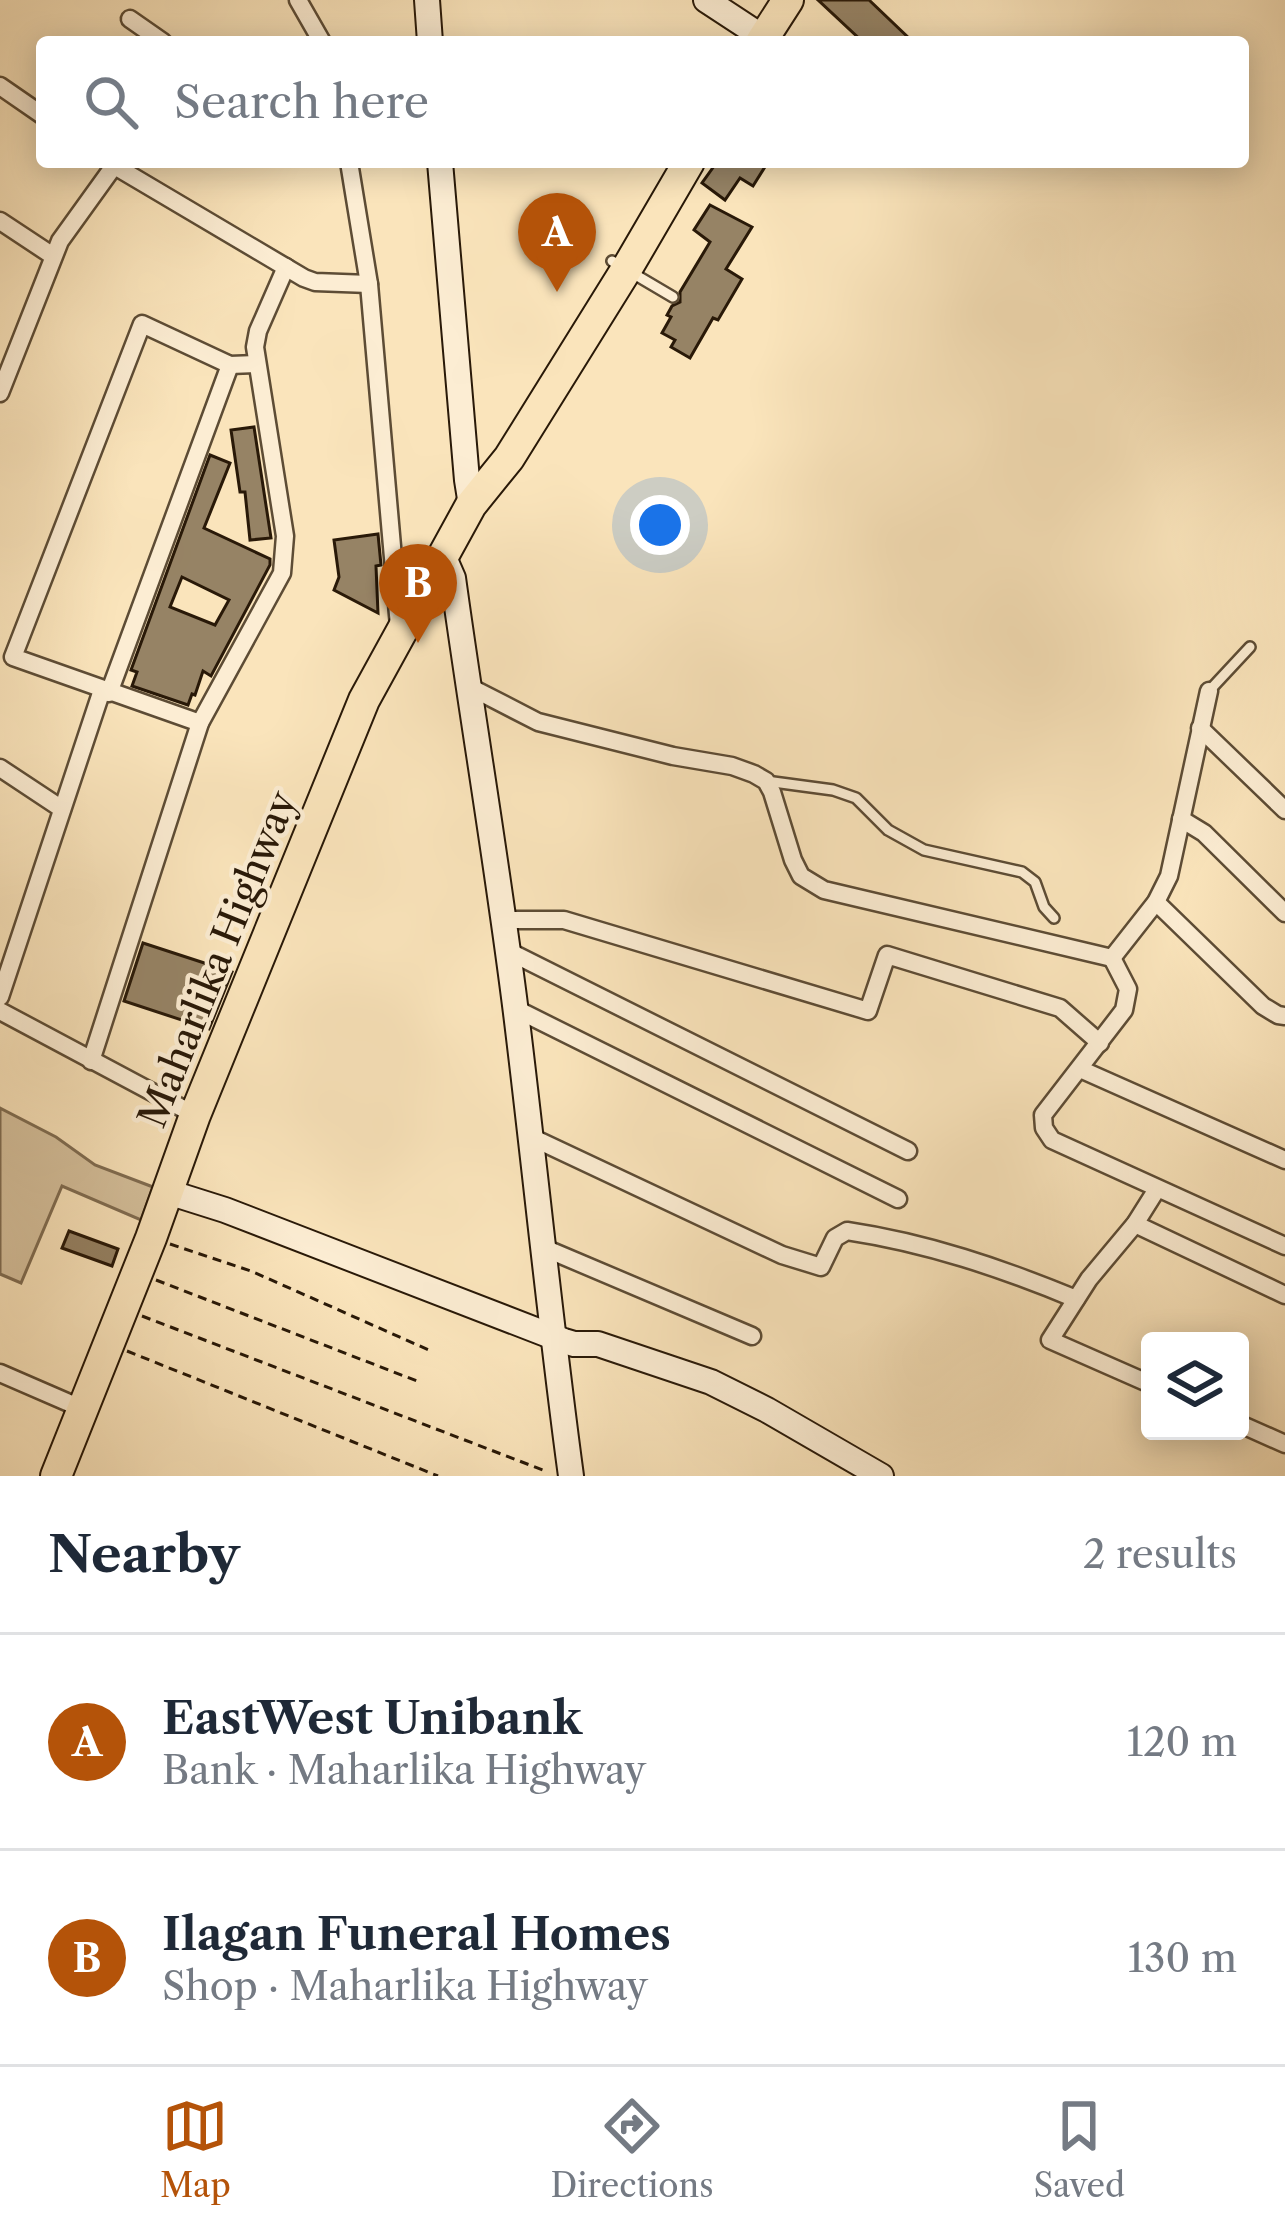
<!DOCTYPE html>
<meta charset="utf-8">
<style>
:root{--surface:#fff;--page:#f2f2f3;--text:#1f2937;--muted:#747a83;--line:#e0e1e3;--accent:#b45309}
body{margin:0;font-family:"Libre Caslon Text",serif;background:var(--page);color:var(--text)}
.controls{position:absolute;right:36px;bottom:36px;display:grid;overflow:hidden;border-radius:12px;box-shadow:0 6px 30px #0003}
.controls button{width:108px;height:108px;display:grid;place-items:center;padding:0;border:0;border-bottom:3px solid var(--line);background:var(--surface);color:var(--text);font:60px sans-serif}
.you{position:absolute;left:660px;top:525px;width:42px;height:42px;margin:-30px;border:9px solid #fff;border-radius:50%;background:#1a73e8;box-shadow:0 0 0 18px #1a73e833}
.badge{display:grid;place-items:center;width:78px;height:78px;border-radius:50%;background:var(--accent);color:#fff;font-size:39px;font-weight:700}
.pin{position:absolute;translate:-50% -99px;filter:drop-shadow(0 3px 6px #0008)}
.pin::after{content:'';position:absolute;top:63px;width:42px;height:36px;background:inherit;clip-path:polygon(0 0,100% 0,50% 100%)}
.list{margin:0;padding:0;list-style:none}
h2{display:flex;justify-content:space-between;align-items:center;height:156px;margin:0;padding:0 48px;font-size:51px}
h2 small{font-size:39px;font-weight:400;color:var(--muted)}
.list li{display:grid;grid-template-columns:78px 1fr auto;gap:36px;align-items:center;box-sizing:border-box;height:216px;padding:0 48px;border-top:3px solid var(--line)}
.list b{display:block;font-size:45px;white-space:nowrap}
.list p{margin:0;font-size:39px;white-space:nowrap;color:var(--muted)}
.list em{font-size:39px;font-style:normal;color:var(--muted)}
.icon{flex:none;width:66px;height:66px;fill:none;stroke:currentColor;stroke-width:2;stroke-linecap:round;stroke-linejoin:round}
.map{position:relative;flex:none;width:1285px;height:1476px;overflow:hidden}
.search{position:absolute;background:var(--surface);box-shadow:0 6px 30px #0003;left:36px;right:36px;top:36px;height:132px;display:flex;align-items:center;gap:30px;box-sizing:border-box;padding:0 42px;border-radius:12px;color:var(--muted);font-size:45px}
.sheet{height:588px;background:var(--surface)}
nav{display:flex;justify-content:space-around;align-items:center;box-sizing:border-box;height:168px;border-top:3px solid var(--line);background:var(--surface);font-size:33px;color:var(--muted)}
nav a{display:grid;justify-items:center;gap:6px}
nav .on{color:var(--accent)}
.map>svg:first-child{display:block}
</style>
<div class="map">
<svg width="1285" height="1476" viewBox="0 0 1285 1476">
<rect width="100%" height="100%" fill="#fae4bb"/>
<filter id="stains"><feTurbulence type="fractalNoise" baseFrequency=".00167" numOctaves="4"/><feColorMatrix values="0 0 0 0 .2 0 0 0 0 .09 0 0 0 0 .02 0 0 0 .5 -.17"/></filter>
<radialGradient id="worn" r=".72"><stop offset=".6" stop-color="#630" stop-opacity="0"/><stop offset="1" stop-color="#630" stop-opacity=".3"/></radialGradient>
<polygon fill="#d6c19d" stroke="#806d52" stroke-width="3" points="0,1108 56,1137 95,1165 153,1187 141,1220 62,1186 21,1283 0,1274"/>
<g fill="#968365" stroke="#291908" stroke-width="3" fill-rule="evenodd">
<polygon points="818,0 869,0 913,42 863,42"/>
<polygon points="717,162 768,162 753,186 740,178 725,200 702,183"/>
<polygon points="710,205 752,227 726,269 742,279 718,320 713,318 690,358 671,347 675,340 662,333 671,317 667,315 672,306 680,302 680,292 710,242 694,230"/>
<polygon points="254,427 271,538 250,540 245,492 240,492 231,430"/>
<path d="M 210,455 L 230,463 L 204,528 L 270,559 L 270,565 L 211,676 L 203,671 L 195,695 L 192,694 L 188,705 L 132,686 L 137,672 L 131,670 ZM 182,577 L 229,600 L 215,625 L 170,607 Z"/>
<polygon points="378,534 381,565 376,566 378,613 334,590 339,577 334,540"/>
<polygon points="143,943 232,972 209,1029 124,1001"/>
<polygon points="69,1231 118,1249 112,1266 62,1248"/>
</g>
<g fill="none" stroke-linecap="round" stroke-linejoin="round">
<defs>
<g id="lane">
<polyline points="612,261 673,297"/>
<polyline points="1209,691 1250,647"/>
<polyline points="766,781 833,790 856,798 888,830 924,850 1022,872 1035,882 1044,907 1054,918"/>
</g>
<g id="street">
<polyline points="298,0 322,42"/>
<polyline points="130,19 163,42"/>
<polyline points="0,86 42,115"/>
<polyline points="108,162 304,278 315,282 369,284"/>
<polyline points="349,162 369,284 399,626"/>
<polyline points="0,221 53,256"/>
<polyline points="0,393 60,241 114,166"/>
<polyline points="468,686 538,722 673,756 732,766 754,774 766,781 772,792 793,860 801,876 824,890 1112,958"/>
<polyline points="109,693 230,365"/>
<polyline points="200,723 13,657 142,324 230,365 257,364"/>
<polyline points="1200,728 1285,810"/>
<polyline points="0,768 62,809"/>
<polyline points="1181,819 1204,833 1285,913"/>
<polyline points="1156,902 1263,1006 1278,1015 1285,1016"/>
<polyline points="504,920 564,920 868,1011 887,955 1060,1008 1100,1043"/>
<polyline points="508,951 908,1151"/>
<polyline points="1112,958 1128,989 1124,1010 1043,1115 1044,1128 1052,1140 1285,1246"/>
<polyline points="1112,958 1156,902 1169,876 1209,691"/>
<polyline points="0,997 102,690"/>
<polyline points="516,1009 898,1199"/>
<polyline points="0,1011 195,1115"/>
<polyline points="91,1061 200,723 282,573 285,536 255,347 258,331 286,267"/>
<polyline points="1080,1069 1285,1160"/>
<path d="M 531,1137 L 782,1255 L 821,1267 L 835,1238 L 847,1231 C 927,1243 1001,1268 1076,1299"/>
<polyline points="1135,1224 1285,1295"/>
<polyline points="542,1247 752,1336"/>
<polyline points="0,1373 83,1409"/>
<polyline points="1150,1384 1050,1340 1089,1279 1135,1224 1157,1189"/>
<polyline points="1240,1424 1285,1444"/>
</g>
<g id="secondary">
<polyline points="427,0 430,42"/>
<polyline points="706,0 764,38"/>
<polyline points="440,162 467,480 471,505"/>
<path d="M 443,555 L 453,578 C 473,723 498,868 516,1013 C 535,1167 550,1322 571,1476"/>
<polyline points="168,1192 225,1210 564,1341 574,1344 598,1344 711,1382 767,1410 881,1476"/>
</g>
<g id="highway">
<polyline points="761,42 788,0"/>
<polyline points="56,1476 151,1238 195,1115 364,700 471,505 509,458 626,270 689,162"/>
</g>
</defs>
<use href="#lane" stroke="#5d4c35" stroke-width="14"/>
<use href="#street" stroke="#5d4c35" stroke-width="21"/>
<use href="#secondary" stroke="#291908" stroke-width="28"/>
<use href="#highway" stroke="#291908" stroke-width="34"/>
<g stroke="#291908" stroke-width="3" stroke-dasharray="9 6" stroke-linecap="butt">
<polyline points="170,1244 251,1271 431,1351"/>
<polyline points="156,1280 417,1381"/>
<polyline points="142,1316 548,1472"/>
<polyline points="127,1351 438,1476"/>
</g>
<use href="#lane" stroke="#fcedd3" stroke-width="9"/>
<use href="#street" stroke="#fcedd3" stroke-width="16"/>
<use href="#secondary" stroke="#fcedd3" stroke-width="24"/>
<use href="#highway" stroke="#fae4bb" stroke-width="30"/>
</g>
<g text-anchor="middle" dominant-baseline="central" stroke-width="9" stroke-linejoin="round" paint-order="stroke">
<g font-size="39" fill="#291908" stroke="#fcedd3">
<text transform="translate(217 959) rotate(-68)">Maharlika Highway</text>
</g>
</g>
<rect width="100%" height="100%" filter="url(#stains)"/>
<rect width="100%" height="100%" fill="url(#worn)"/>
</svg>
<div class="controls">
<button><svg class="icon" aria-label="layers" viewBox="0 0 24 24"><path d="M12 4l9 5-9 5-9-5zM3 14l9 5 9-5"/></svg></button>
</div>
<div class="you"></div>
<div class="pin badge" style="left:557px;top:292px">A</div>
<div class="pin badge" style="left:418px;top:643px">B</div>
<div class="search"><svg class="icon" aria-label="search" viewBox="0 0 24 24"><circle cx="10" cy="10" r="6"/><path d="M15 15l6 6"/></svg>Search here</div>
</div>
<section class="sheet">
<h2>Nearby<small>2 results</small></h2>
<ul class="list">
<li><span class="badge">A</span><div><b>EastWest Unibank</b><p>Bank · Maharlika Highway</p></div><em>120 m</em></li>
<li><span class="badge">B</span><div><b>Ilagan Funeral Homes</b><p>Shop · Maharlika Highway</p></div><em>130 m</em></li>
</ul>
</section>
<nav>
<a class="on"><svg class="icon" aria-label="map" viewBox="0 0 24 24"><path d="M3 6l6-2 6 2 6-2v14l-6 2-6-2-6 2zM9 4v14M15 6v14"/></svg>Map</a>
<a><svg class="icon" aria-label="directions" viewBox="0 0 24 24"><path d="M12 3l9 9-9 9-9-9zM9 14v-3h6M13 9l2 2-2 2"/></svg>Directions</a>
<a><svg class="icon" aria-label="saved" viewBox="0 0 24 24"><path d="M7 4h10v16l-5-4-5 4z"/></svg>Saved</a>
</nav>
